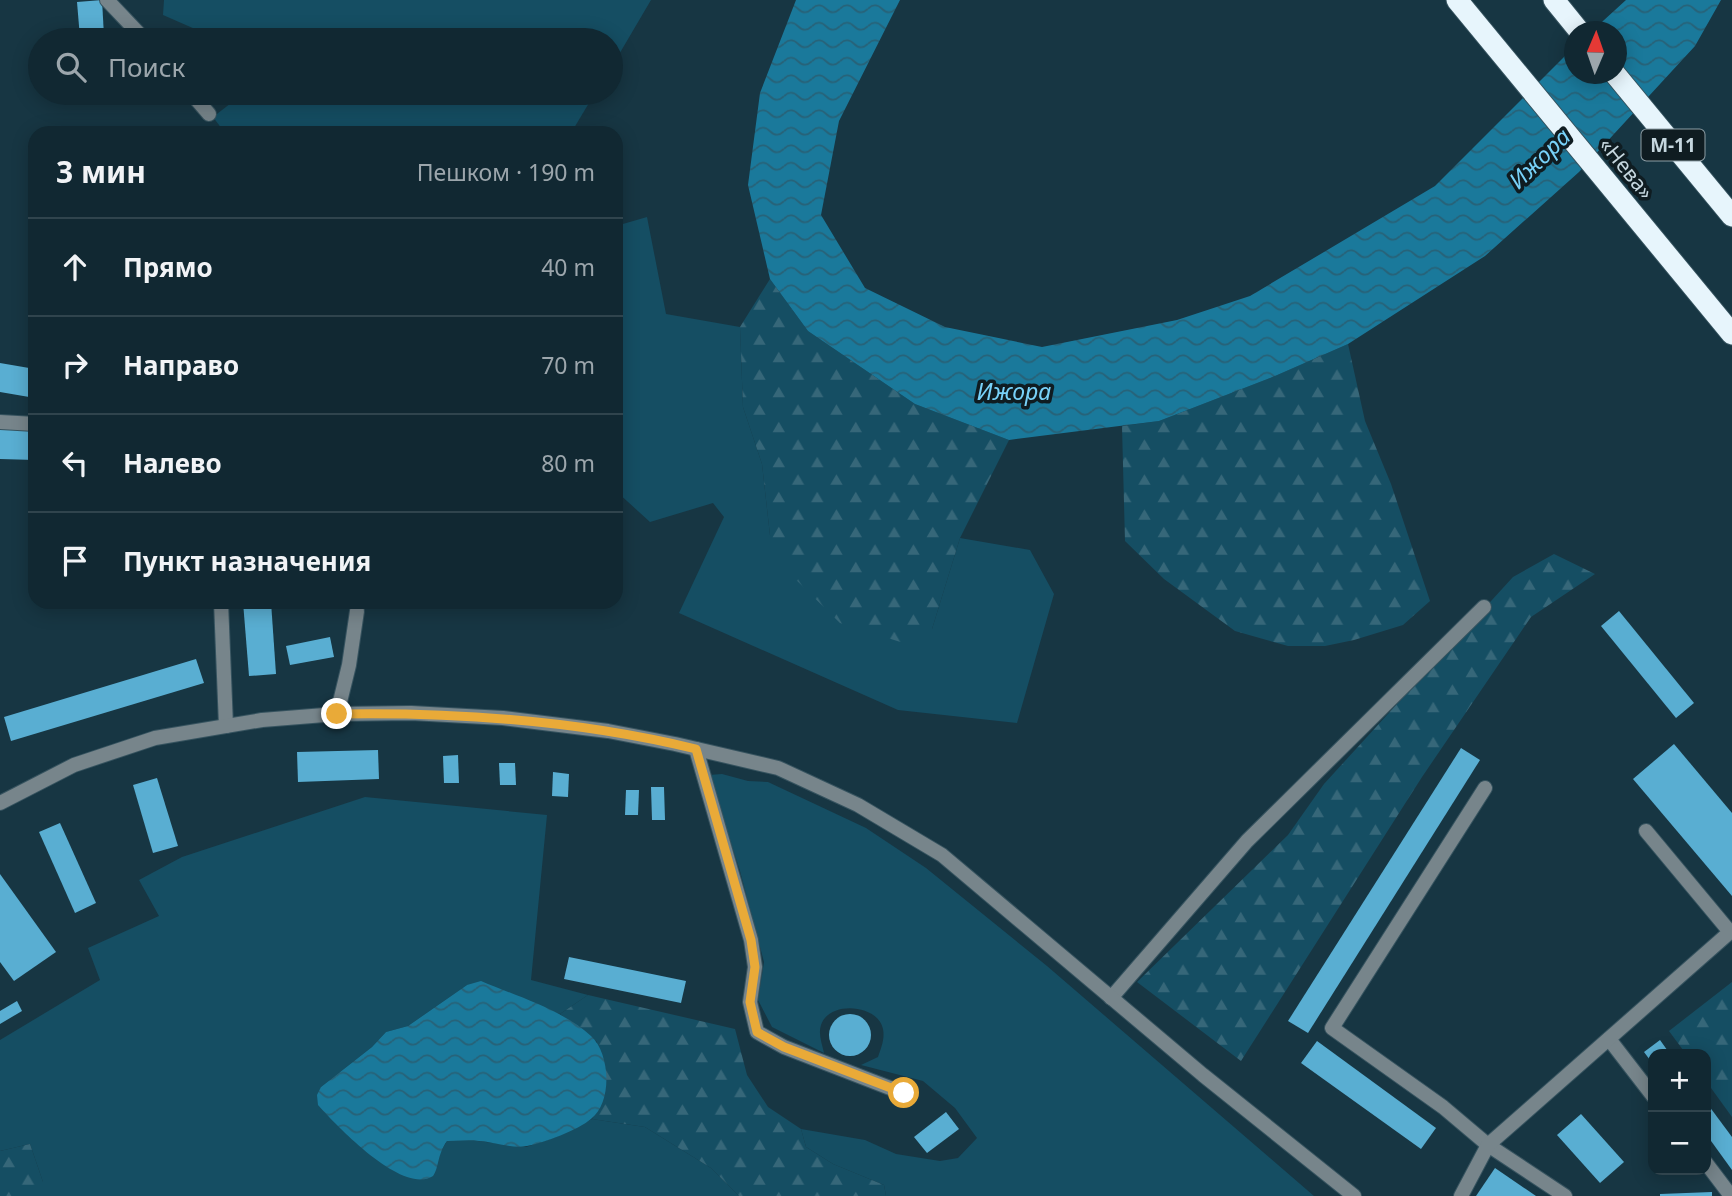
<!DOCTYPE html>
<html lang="ru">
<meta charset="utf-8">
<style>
:root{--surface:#112832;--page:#1a303a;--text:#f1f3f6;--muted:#9ca6ac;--line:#30444d}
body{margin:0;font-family:"Noto Sans",sans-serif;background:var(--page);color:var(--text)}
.controls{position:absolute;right:21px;bottom:21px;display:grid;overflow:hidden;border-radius:14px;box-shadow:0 4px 18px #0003}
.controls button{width:63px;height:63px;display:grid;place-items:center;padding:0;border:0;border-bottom:2px solid var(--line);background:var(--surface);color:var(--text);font:35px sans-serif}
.compass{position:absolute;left:1564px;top:21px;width:63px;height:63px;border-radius:50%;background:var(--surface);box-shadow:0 4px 18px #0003;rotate:2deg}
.stop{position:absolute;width:21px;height:21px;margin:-16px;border:5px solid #e9aa38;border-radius:50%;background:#fff}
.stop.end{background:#e9aa38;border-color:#fff;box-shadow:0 2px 7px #0008}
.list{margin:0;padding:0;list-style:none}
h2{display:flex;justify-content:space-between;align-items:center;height:91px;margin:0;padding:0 28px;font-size:30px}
h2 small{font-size:23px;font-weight:400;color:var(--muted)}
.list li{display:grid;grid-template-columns:46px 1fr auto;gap:21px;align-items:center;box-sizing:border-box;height:98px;padding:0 28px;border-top:2px solid var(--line)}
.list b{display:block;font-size:26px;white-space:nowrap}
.list em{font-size:23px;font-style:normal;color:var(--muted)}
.icon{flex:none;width:38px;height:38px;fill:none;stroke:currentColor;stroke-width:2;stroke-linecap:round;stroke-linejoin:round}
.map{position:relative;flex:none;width:1732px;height:1196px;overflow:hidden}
.search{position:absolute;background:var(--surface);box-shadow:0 4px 18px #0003;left:28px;top:28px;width:595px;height:77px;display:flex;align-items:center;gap:18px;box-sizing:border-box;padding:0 24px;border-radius:38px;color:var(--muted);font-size:26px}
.panel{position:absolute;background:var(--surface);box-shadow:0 4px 18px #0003;left:28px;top:126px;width:595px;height:483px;border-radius:21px}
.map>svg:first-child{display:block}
</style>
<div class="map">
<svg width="1732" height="1196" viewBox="0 0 1732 1196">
<defs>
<pattern id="forest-firs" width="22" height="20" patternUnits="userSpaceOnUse" patternTransform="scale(1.75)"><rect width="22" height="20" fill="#154e63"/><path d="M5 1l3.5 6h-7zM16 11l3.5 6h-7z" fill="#366779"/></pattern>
<pattern id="water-waves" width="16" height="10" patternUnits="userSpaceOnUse" patternTransform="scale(1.75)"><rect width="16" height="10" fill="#1a799b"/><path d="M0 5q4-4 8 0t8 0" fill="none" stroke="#276278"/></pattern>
</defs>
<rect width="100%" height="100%" fill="#173643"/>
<g fill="#154e63">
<polygon points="164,0 651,0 611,68 611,40 204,40 195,29 163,15"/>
<polygon points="244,93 595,93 571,133 225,133 213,117"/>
<polygon points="647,217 666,314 740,327 743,407 762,464 770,535 932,629 960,538 1030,550 1054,594 1017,723 898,710 679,613 724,517 713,503 650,522 616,491 616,226"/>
<path d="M 722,774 L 748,781 L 768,782 L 866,828 L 926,868 L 1047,966 L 1314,1196 L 886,1196 L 884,1185 L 833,1164 L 806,1147 L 801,1129 L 865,1140 L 896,1154 L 940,1161 L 958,1158 L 977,1138 L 955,1108 L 923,1081 L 861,1065 L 878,1057 C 881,1048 885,1039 883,1029 C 878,1004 829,1000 821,1025 C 818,1034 822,1044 824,1053 L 772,1027 L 758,1000 L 764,962 L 740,871 L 709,775 Z"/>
<polygon points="365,797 547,815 531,980 588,995 560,1014 467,985 408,1026 386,1032 372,1047 321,1087 437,1167 437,1158 447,1141 478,1141 526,1147 556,1137 592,1119 645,1127 711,1168 739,1196 43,1196 43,1182 30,1144 0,1151 0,1040 100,980 88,948 159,916 139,880 182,857"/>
</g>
<g fill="url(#forest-firs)">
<polygon points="770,279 808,331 915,404 1009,440 960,538 932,629 910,645 840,623 782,566 770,535 762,464 743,407 740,327"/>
<polygon points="1348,344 1365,421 1391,484 1430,601 1403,625 1354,640 1325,646 1288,646 1235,631 1164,579 1125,541 1122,426 1159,421 1275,376"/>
<polygon points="1554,554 1595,574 1531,617 1422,777 1241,1061 1137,982 1288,835 1324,784 1513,577"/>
<polygon points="1732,982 1732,1117 1706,1081 1706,1054 1686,1054 1669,1031"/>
<polygon points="588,995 735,1029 747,1075 768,1107 801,1129 806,1147 833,1164 884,1185 886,1196 739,1196 711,1168 645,1127 592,1119 599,1109 597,1042 560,1014"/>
<polygon points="30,1144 43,1182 43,1196 0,1196 0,1151"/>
</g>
<g fill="url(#water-waves)">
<polygon points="796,0 900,0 839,121 821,215 865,288 945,327 1042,347 1177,320 1250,296 1435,186 1574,47 1574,74 1616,74 1616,32 1592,31 1626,0 1721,0 1695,46 1579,172 1485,256 1348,344 1275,376 1159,421 1009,440 915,404 808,331 770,279 748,185 760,93"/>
<path d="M 481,981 C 516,996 563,1010 591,1036 C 610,1053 613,1102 591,1119 C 578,1130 544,1143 527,1146 C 513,1149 494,1142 479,1141 C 469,1140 458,1141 447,1141 C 437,1155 439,1168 433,1176 C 403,1196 336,1125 318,1105 L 317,1095 L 321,1087 L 372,1047 L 386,1032 L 408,1026 L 467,985 Z"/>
</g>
<g fill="#59aed2">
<polygon points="102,0 104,36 80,38 77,2"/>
<polygon points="0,363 35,369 35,398 0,392"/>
<polygon points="0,429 35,431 35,460 0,459"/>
<polygon points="177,602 206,602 206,603 179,609"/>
<polygon points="243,602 271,602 276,674 249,676"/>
<polygon points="1619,611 1694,703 1676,718 1601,626"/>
<polygon points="330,637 334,657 290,665 286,646"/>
<polygon points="196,659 204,683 11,741 4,717"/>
<polygon points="1674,744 1732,813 1732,896 1633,779"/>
<polygon points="1461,748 1480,760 1308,1033 1288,1021"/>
<polygon points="378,750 379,779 298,782 297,752"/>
<polygon points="458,755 459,783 444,783 443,756"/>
<polygon points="499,763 515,763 516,785 500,785"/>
<polygon points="553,772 569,774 568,797 552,796"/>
<polygon points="157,778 178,846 153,853 133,785"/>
<polygon points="651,787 664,787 665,820 652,820"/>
<polygon points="626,790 639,790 638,815 625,815"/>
<polygon points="60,823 96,903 75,913 39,832"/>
<polygon points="0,874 56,952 14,981 0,962"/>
<polygon points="569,957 686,981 681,1003 564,979"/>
<polygon points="17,1001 22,1011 0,1024 0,1011"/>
<circle cx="850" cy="1035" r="21"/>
<polygon points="1660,1040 1670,1054 1653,1054 1653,1064 1644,1052"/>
<polygon points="1317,1041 1436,1128 1421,1149 1301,1063"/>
<polygon points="1706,1102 1732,1137 1732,1170 1706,1134"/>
<polygon points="946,1112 959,1129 927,1153 914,1137"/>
<polygon points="1581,1114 1624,1162 1600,1183 1557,1135"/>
<polygon points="1495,1168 1536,1196 1476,1196"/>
<polygon points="1712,1192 1712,1196 1660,1196 1660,1194"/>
</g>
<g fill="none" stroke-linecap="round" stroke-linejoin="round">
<defs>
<g id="service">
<polyline points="107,0 145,40"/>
<polyline points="191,93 209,114"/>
<polyline points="0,422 35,424"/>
<polyline points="221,602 226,726"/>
<polyline points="337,714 349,665 357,611"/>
<polyline points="696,749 751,940 755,967 750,1002 757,1032 784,1047 903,1093"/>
<polyline points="1485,788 1332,1028 1443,1107 1488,1145 1565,1196"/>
<polyline points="1111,998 1247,841 1484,607"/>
<polyline points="1609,1039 1653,1096"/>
<polyline points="1706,1163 1731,1196"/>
<polyline points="1461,1196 1488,1145 1730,932 1646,831"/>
</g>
<polyline id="minor" points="0,803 74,765 155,738 262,720 337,714 411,713 503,718 608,731 675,744 778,768 858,805 942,855 1203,1075 1354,1196"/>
<g id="motorway">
<polyline points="1457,0 1732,334"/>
<polyline points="1554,0 1580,32"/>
<polyline points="1615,74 1732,216"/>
</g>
</defs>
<use href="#service" stroke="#36535f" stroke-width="16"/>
<use href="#minor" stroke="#36535f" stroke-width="16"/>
<use href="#motorway" stroke="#36535f" stroke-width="23"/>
<use href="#service" stroke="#77858b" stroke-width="14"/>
<use href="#minor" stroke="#77858b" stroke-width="14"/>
<use href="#motorway" stroke="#e7f5fc" stroke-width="21"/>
</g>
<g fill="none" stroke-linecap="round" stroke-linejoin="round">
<path stroke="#e9aa38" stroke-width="9" d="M 337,714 C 457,712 578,720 696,749 L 751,940 L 755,967 L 750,1002 L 757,1032 L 784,1047 L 904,1093"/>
</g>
<g text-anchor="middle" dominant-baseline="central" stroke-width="7" stroke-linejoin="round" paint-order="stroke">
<rect fill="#0f1c21" stroke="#8e9ea5" stroke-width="2" x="1641.5" y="129.5" width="63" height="31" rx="5"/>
<g font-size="19" font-weight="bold" fill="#c5d6de">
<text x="1673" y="145">М-11</text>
</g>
<g font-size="21" fill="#c5d6de" stroke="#0f1c21">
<text transform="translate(1627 168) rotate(51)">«Нева»</text>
</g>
<g font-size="23" font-style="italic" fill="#78d2f9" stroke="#0f1c21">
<text transform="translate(1539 158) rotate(-44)">Ижора</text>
<text x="1014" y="391">Ижора</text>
</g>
</g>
</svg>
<div class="controls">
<button>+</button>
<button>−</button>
</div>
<svg class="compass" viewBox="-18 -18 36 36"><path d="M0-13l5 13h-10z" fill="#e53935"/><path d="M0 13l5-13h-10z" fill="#9ca6ac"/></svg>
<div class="stop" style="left:904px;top:1093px"></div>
<div class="stop end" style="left:337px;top:714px"></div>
<div class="search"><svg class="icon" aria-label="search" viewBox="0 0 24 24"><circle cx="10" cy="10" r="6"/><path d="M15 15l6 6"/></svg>Поиск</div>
<section class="panel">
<h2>3 мин<small>Пешком · 190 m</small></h2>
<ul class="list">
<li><svg class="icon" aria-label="ahead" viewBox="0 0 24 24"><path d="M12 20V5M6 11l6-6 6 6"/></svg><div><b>Прямо</b></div><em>40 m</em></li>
<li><svg class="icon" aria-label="right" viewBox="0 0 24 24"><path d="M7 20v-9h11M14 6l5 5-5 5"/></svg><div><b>Направо</b></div><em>70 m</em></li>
<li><svg class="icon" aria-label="left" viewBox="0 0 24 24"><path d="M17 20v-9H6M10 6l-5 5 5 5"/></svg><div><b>Налево</b></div><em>80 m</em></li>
<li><svg class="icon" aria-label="arrive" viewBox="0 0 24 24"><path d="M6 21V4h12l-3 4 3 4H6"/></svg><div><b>Пункт назначения</b></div></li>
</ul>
</section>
</div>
